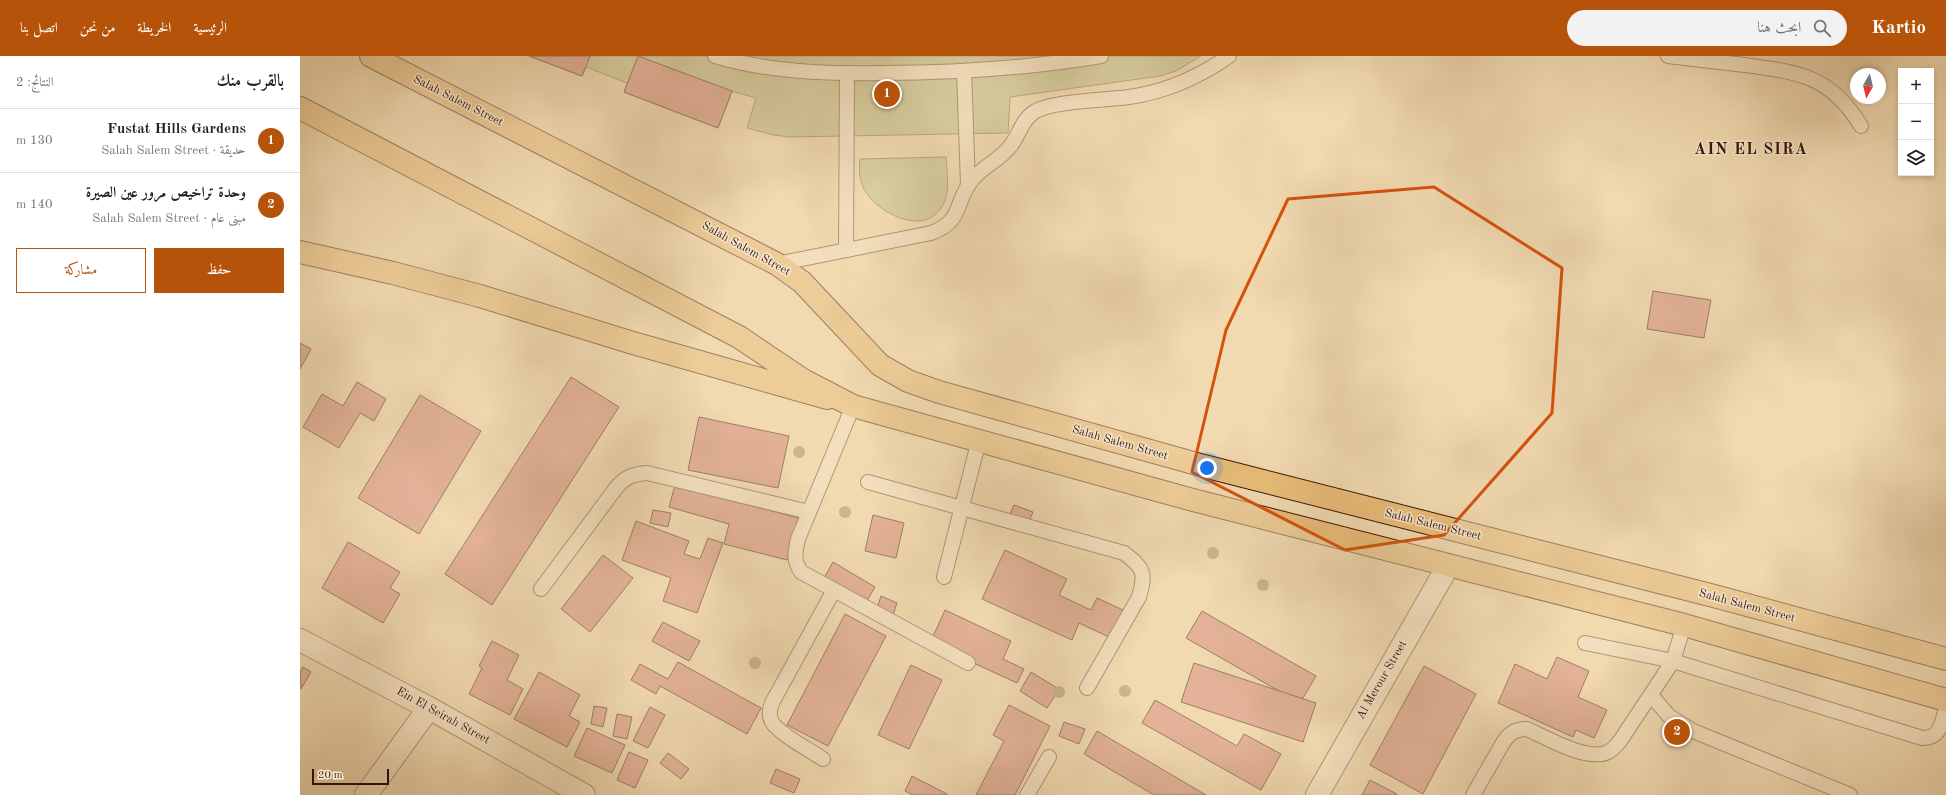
<!DOCTYPE html>
<html lang="ar">
<meta charset="utf-8">
<style>
:root{--surface:#fff;--page:#f2f2f2;--text:#222;--muted:#767676;--line:#e0e0e0;--accent:#b45309}
body{margin:0;font-family:"Old Standard TT",Amiri,serif;background:var(--page);color:var(--text);direction:rtl}
.controls{position:absolute;right:12px;top:12px;display:grid;overflow:hidden;border-radius:0px;box-shadow:0 2px 6px #0003}
.controls button{width:36px;height:36px;display:grid;place-items:center;padding:0;border:0;border-bottom:1px solid var(--line);background:var(--surface);color:var(--text);font:20px sans-serif}
.compass{position:absolute;left:1550px;top:12px;width:36px;height:36px;border-radius:50%;background:var(--surface);box-shadow:0 2px 6px #0003;rotate:188deg}
.scale{position:absolute;left:12px;bottom:10px;width:77px;box-sizing:border-box;padding-left:4px;border:2px solid #361508;border-top:0;font-size:11px;line-height:14px;white-space:nowrap;color:#361508;-webkit-text-stroke:3px #f6e6cc;paint-order:stroke}
.you{position:absolute;left:907px;top:412px;width:14px;height:14px;margin:-10px;border:3px solid #fff;border-radius:50%;background:#1a73e8;box-shadow:0 0 0 6px #1a73e833}
.badge{display:grid;place-items:center;width:26px;height:26px;border-radius:50%;background:var(--accent);color:#fff;font-size:13px;font-weight:700}
.pin{position:absolute;translate:-50% -50%;border:2px solid #fff;box-shadow:0 1px 4px #0006}
.list{margin:0;padding:0;list-style:none}
h2{display:flex;justify-content:space-between;align-items:center;height:52px;margin:0;padding:0 16px;font-size:17px}
h2 small{font-size:13px;font-weight:400;color:var(--muted)}
.list li{display:grid;grid-template-columns:26px 1fr auto;gap:12px;align-items:center;box-sizing:border-box;height:64px;padding:0 16px;border-top:1px solid var(--line)}
.list b{display:block;font-size:15px;white-space:nowrap}
.list p{margin:0;font-size:13px;white-space:nowrap;color:var(--muted)}
.list em{font-size:13px;font-style:normal;color:var(--muted)}
.actions{display:flex;gap:8px;padding:12px 16px}
.actions a{flex:1;padding:9px 0;border:1px solid var(--accent);border-radius:0px;text-align:center;font-size:14px;color:var(--accent)}
.actions .main{background:var(--accent);color:#fff}
.icon{flex:none;width:22px;height:22px;fill:none;stroke:currentColor;stroke-width:2;stroke-linecap:round;stroke-linejoin:round}
.map{position:relative;flex:none;width:1646px;height:739px;overflow:hidden;direction:ltr}
header{display:flex;align-items:center;gap:24px;box-sizing:border-box;height:56px;padding:0 20px;background:var(--accent);color:#fff}
header strong{font-size:19px}
nav{display:flex;gap:22px;margin-inline-start:auto;font-size:14px}
.search{width:280px;height:36px;background:var(--page);display:flex;align-items:center;gap:10px;box-sizing:border-box;padding:0 14px;border-radius:22px;color:var(--muted);font-size:15px}
main{display:flex}
aside{flex:1;background:var(--surface)}
.map>svg:first-child{display:block}
</style>
<header>
<strong>Kartio</strong>
<div class="search"><svg class="icon" aria-label="search" viewBox="0 0 24 24"><circle cx="10" cy="10" r="6"/><path d="M15 15l6 6"/></svg>ابحث هنا</div>
<nav><a>الرئيسية</a><a>الخريطة</a><a>من نحن</a><a>اتصل بنا</a></nav>
</header>
<main>
<div class="map">
<svg width="1646" height="739" viewBox="0 0 1646 739">
<rect width="100%" height="100%" fill="#f1d9b0"/>
<filter id="stains"><feTurbulence type="fractalNoise" baseFrequency=".005" numOctaves="4"/><feColorMatrix values="0 0 0 0 .2 0 0 0 0 .09 0 0 0 0 .02 0 0 0 .5 -.17"/></filter>
<radialGradient id="worn" r=".72"><stop offset=".6" stop-color="#630" stop-opacity="0"/><stop offset="1" stop-color="#630" stop-opacity=".3"/></radialGradient>
<g fill="#bbbf8b" stroke="#786a4a">
<polygon points="229,0 901,0 876,15 860,20 710,41 708,77 489,81 474,79 447,72 456,42 432,35 418,72 324,36 327,27 286,11 282,20"/>
<path d="M 646,101 C 647,116 650,133 644,147 C 628,183 577,158 564,133 C 559,123 559,113 560,103 Z"/>
</g>
<g fill="#d2837a" stroke="#361508">
<polygon points="229,0 290,0 282,20"/>
<polygon points="338,0 432,35 418,72 324,36"/>
<polygon points="1353,235 1411,244 1404,282 1347,273"/>
<polygon points="0,287 11,293 0,313"/>
<polygon points="271,321 319,351 192,549 145,518"/>
<polygon points="57,326 86,343 74,365 60,357 39,392 3,371 22,338 43,350"/>
<polygon points="120,339 181,375 119,478 58,442"/>
<polygon points="399,361 489,380 478,432 388,414"/>
<polygon points="375,429 498,462 487,504 424,488 429,468 369,451"/>
<polygon points="714,449 733,456 728,468 709,460"/>
<polygon points="353,454 371,457 368,471 350,467"/>
<polygon points="573,459 604,467 596,502 565,495"/>
<polygon points="336,465 389,485 384,498 400,503 408,482 423,487 397,557 363,545 371,522 322,504"/>
<polygon points="48,486 100,516 90,532 100,538 83,567 22,532"/>
<polygon points="705,494 767,523 759,539 791,554 797,542 823,554 811,582 779,567 772,584 682,543"/>
<polygon points="303,499 333,522 290,576 261,553"/>
<polygon points="533,506 575,531 565,548 523,524"/>
<polygon points="581,540 597,547 593,559 577,552"/>
<polygon points="645,554 711,585 703,603 724,613 717,627 630,587"/>
<polygon points="902,555 1016,620 1000,647 886,582"/>
<polygon points="545,558 586,580 528,690 487,669"/>
<polygon points="363,566 400,585 389,605 352,585"/>
<polygon points="192,585 219,599 207,624 223,633 210,659 169,638 182,612 179,610"/>
<polygon points="1257,601 1289,615 1278,641 1307,654 1294,682 1276,674 1273,681 1198,647 1215,608 1247,623"/>
<polygon points="378,606 461,652 447,678 360,630 356,638 331,624 340,608 368,623"/>
<polygon points="894,607 1016,647 1003,686 881,646"/>
<polygon points="611,609 642,624 609,693 578,679"/>
<polygon points="1124,610 1176,638 1123,738 1070,709"/>
<polygon points="3,611 11,616 1,633 0,616"/>
<polygon points="239,616 280,639 269,660 280,666 267,691 214,663"/>
<polygon points="731,616 759,633 747,652 720,635"/>
<polygon points="855,644 937,690 944,678 981,698 961,734 842,667"/>
<polygon points="709,649 750,670 715,739 676,739 704,685 693,679"/>
<polygon points="294,650 307,652 303,671 291,668"/>
<polygon points="350,651 365,659 348,692 333,685"/>
<polygon points="317,658 332,661 327,683 313,680"/>
<polygon points="764,666 785,673 779,688 759,680"/>
<polygon points="287,672 325,689 312,717 274,700"/>
<polygon points="797,675 906,739 854,739 784,698"/>
<polygon points="329,696 348,704 335,732 317,724"/>
<polygon points="368,697 389,713 381,723 360,707"/>
<polygon points="476,713 500,723 494,737 470,727"/>
<polygon points="612,720 647,738 647,739 613,739 605,735"/>
<polygon points="1070,724 1097,738 1096,739 1062,739"/>
</g>
<g fill="none" stroke-linecap="round" stroke-linejoin="round">
<defs>
<g id="lane">
<path d="M 415,0 C 469,16 527,18 583,17 C 656,17 729,12 801,0"/>
<path d="M 1368,0 C 1394,3 1419,6 1445,9 C 1499,16 1531,20 1561,70"/>
<polyline points="664,15 668,129"/>
<polyline points="546,194 547,17"/>
<path d="M 477,208 L 631,177 C 664,165 654,146 672,124 C 683,110 702,103 712,88 C 720,77 722,64 734,56 C 750,45 807,44 829,41 C 865,36 899,21 929,0"/>
<path d="M 553,350 L 498,483 C 495,496 493,504 501,516 L 668,607"/>
<path d="M 568,426 L 824,497 C 844,512 846,517 839,541 L 787,632"/>
<polyline points="644,521 679,384"/>
<path d="M 241,533 L 316,432 C 325,421 333,418 347,417 L 509,456"/>
<path d="M 1285,587 L 1373,605 L 1622,682 C 1640,683 1642,667 1646,652"/>
<polyline points="1351,639 1369,660 1393,675 1550,739"/>
<path d="M 523,703 C 511,695 478,677 472,666 C 468,659 470,651 473,645 L 534,534"/>
<polyline points="727,739 749,701"/>
<path d="M 1173,739 L 1204,685 C 1211,676 1216,673 1227,673 C 1247,682 1288,706 1308,696 C 1313,694 1316,689 1320,685 L 1373,605 L 1384,569"/>
</g>
<g id="street">
<polyline points="0,584 129,652 284,739"/>
<polyline points="66,739 129,652"/>
<polyline points="1017,739 1148,510"/>
</g>
<polyline id="primary" points="0,196 93,217 180,240 333,287 527,342"/>
<g id="highway">
<polyline points="71,0 477,208 502,226 580,309 608,325 639,336 904,410 1414,540 1646,603"/>
<polyline points="0,52 439,281 503,324 553,350 893,444 1384,569 1646,644"/>
</g>
</defs>
<use href="#lane" stroke="#654632" stroke-width="16"/>
<use href="#street" stroke="#654632" stroke-width="24"/>
<use href="#primary" stroke="#361508" stroke-width="24"/>
<use href="#highway" stroke="#361508" stroke-width="24"/>
<use href="#lane" stroke="#f6e6cc" stroke-width="14"/>
<use href="#street" stroke="#f6e6cc" stroke-width="22"/>
<use href="#primary" stroke="#e8bc78" stroke-width="22"/>
<use href="#highway" stroke="#e8bc78" stroke-width="22"/>
</g>
<g fill="#a08969">
<circle cx="499" cy="396" r="6"/>
<circle cx="545" cy="456" r="6"/>
<circle cx="913" cy="497" r="6"/>
<circle cx="963" cy="529" r="6"/>
<circle cx="455" cy="607" r="6"/>
<circle cx="825" cy="635" r="6"/>
<circle cx="759" cy="636" r="6"/>
</g>
<path d="M0 0H1646V739H0ZM 1134,131 L 1262,212 L 1252,357 L 1144,479 L 1045,494 L 892,416 L 926,274 L 988,143 Z" fill="#f1d9b0" fill-opacity=".55" fill-rule="evenodd"/>
<path fill="none" stroke="#d6520c" stroke-width="3" stroke-linejoin="round" d="M 1134,131 L 1262,212 L 1252,357 L 1144,479 L 1045,494 L 892,416 L 926,274 L 988,143 Z"/>
<g text-anchor="middle" dominant-baseline="central" stroke-width="3" stroke-linejoin="round" paint-order="stroke">
<g font-size="12" fill="#361508" stroke="#f6e6cc">
<text transform="translate(158 45) rotate(27)">Salah Salem Street</text>
<text transform="translate(446 193) rotate(29)">Salah Salem Street</text>
<text transform="translate(820 387) rotate(16)">Salah Salem Street</text>
<text transform="translate(1133 469) rotate(14)">Salah Salem Street</text>
<text transform="translate(1447 550) rotate(15)">Salah Salem Street</text>
<text transform="translate(1082 624) rotate(-60)">Al Merour Street</text>
<text transform="translate(143 660) rotate(29)">Ein El Seirah Street</text>
</g>
<g font-size="16" font-weight="bold" letter-spacing="1" fill="#361508" stroke="#f6e6cc">
<text x="1451" y="94">AIN EL SIRA</text>
</g>
</g>
<rect width="100%" height="100%" filter="url(#stains)"/>
<rect width="100%" height="100%" fill="url(#worn)"/>
</svg>
<div class="controls">
<button>+</button>
<button>−</button>
<button><svg class="icon" aria-label="layers" viewBox="0 0 24 24"><path d="M12 4l9 5-9 5-9-5zM3 14l9 5 9-5"/></svg></button>
</div>
<svg class="compass" viewBox="-18 -18 36 36"><path d="M0-13l5 13h-10z" fill="#e53935"/><path d="M0 13l5-13h-10z" fill="#767676"/></svg>
<div class="scale">20 m</div>
<div class="you"></div>
<div class="pin badge" style="left:587px;top:38px">1</div>
<div class="pin badge" style="left:1377px;top:676px">2</div>
</div>
<aside>
<h2>بالقرب منك<small>النتائج: 2</small></h2>
<ul class="list">
<li><span class="badge">1</span><div><b>Fustat Hills Gardens</b><p>حديقة · Salah Salem Street</p></div><em>130 m</em></li>
<li><span class="badge">2</span><div><b>وحدة تراخيص مرور عين الصيرة</b><p>مبنى عام · Salah Salem Street</p></div><em>140 m</em></li>
</ul>
<div class="actions"><a class="main">حفظ</a><a>مشاركة</a></div>
</aside>
</main>
